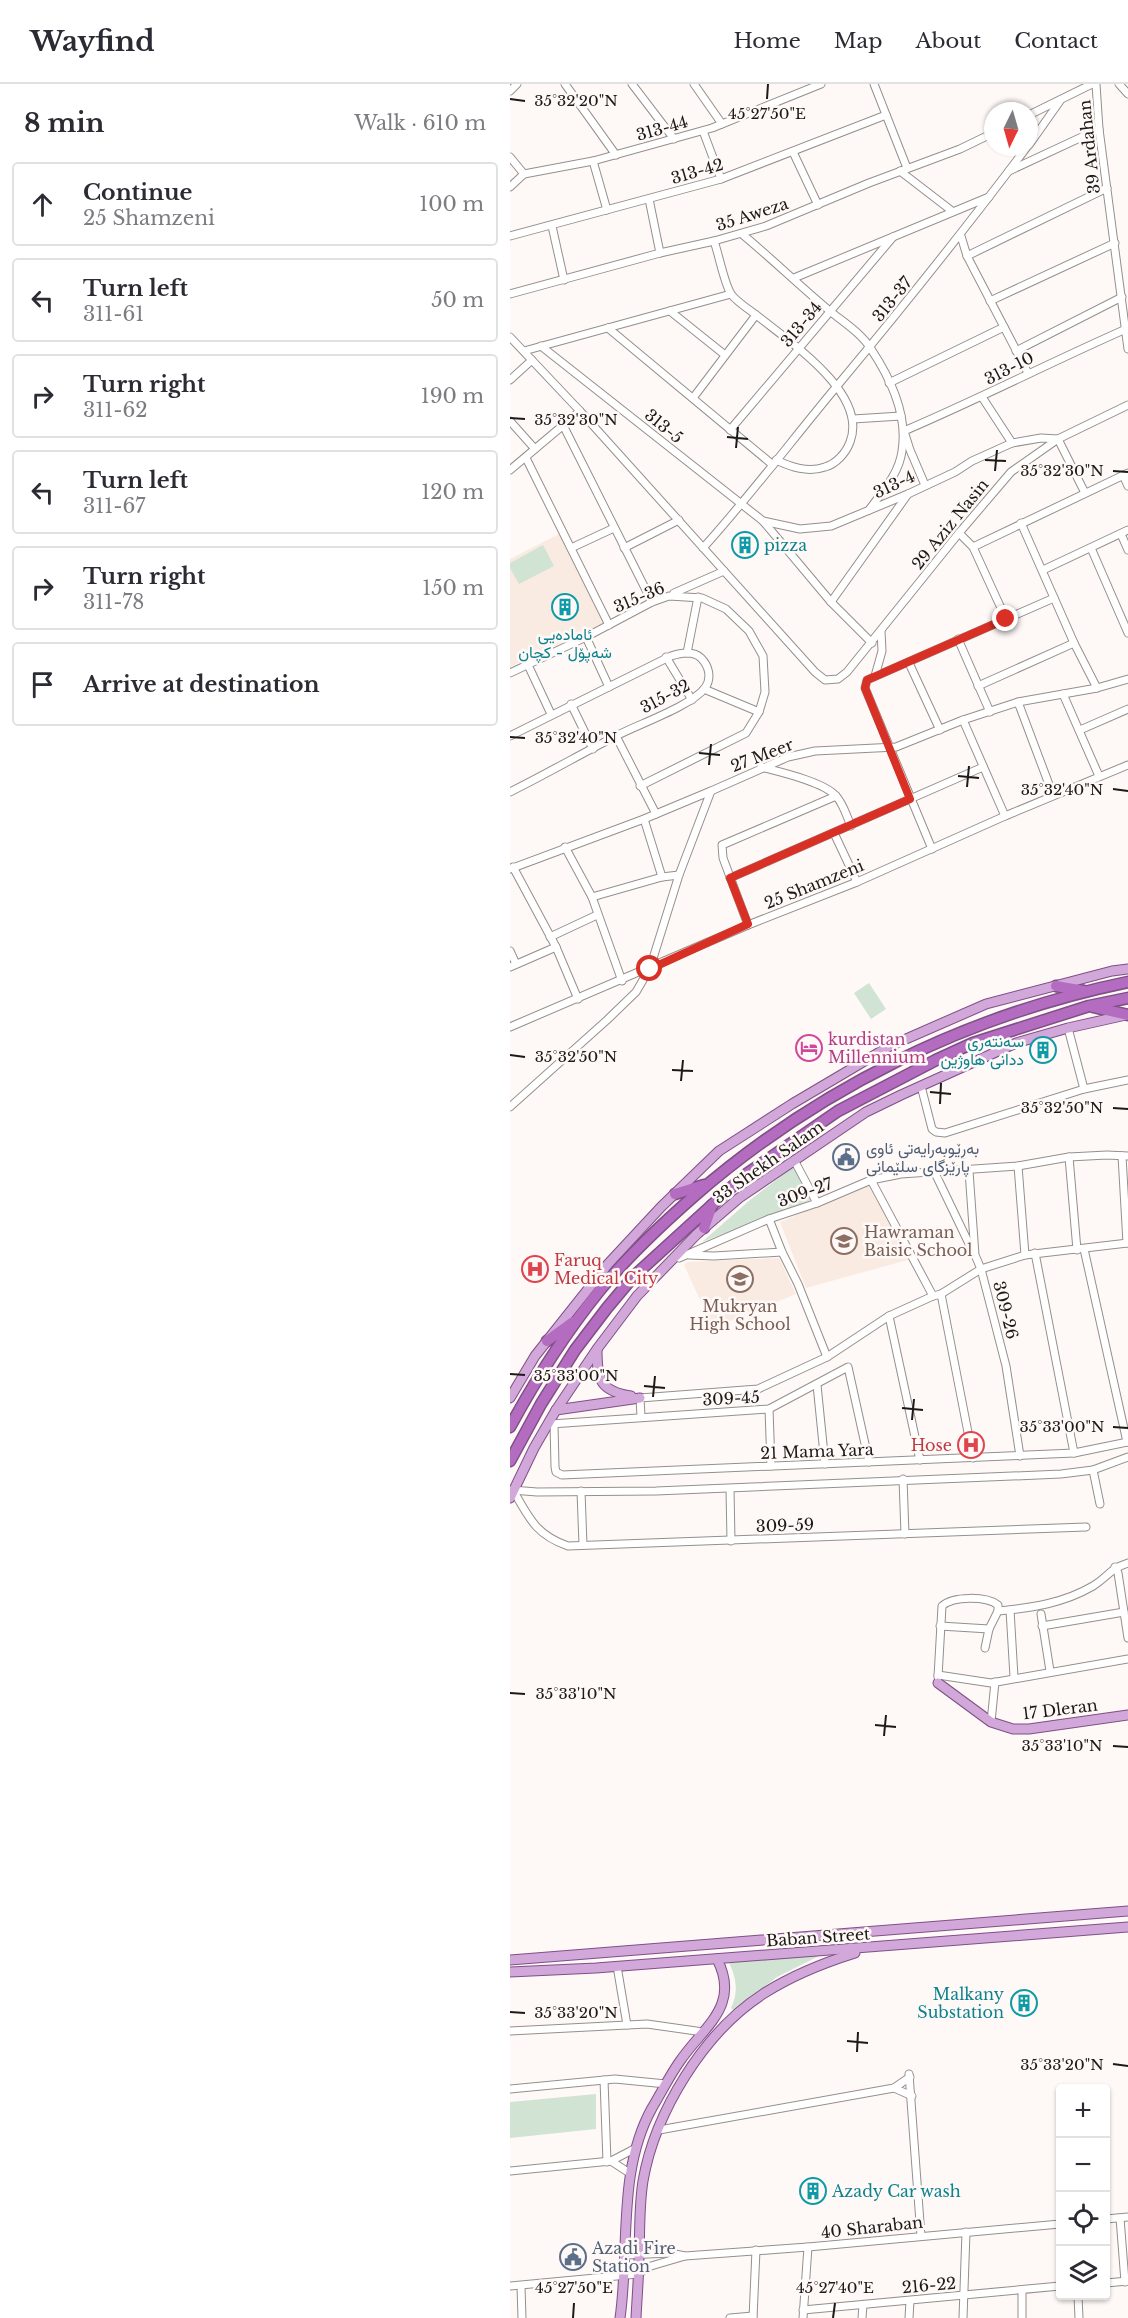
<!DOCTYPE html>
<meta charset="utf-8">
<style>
:root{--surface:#fff;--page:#f2f2f3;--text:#2b2b33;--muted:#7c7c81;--line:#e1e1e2}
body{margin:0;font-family:"Libre Baskerville",Vazirmatn,serif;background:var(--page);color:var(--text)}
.controls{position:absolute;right:18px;bottom:18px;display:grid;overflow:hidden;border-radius:6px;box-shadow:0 2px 4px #0004}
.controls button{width:54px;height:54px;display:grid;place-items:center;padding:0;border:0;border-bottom:2px solid var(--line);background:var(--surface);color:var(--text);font:30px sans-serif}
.compass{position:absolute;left:474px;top:18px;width:54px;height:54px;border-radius:50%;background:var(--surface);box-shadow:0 2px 4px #0004;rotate:185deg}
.stop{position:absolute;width:18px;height:18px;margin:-14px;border:4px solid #d93025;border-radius:50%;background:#fff}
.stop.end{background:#d93025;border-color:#fff;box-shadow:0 2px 6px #0008}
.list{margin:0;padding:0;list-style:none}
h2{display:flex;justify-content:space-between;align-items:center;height:78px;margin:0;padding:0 24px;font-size:26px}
h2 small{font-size:20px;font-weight:400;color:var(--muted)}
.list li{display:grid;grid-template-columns:39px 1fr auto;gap:18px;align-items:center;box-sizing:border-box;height:84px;margin:0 12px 12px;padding:0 12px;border:2px solid var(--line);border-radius:6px}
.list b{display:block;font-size:22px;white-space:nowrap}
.list p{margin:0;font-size:20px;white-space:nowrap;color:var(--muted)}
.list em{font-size:20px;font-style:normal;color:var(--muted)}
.icon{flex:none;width:33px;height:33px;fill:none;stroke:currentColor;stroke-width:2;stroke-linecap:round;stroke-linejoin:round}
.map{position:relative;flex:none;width:618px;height:2234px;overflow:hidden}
header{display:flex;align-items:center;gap:36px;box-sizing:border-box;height:84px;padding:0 30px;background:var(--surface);border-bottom:2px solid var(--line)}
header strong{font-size:28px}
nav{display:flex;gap:33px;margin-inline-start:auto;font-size:21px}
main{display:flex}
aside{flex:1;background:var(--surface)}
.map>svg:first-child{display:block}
</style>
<header>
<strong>Wayfind</strong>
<nav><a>Home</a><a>Map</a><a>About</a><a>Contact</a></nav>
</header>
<main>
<aside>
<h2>8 min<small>Walk · 610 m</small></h2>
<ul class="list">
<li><svg class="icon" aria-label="ahead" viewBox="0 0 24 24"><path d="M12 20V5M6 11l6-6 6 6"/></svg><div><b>Continue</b><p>25 Shamzeni</p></div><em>100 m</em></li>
<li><svg class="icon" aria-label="left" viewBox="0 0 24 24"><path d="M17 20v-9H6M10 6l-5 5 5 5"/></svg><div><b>Turn left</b><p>311-61</p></div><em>50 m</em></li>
<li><svg class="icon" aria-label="right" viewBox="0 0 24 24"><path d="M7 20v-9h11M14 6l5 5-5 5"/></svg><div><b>Turn right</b><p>311-62</p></div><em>190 m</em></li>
<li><svg class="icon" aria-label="left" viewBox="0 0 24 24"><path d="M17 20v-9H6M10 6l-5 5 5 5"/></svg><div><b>Turn left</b><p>311-67</p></div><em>120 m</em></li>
<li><svg class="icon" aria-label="right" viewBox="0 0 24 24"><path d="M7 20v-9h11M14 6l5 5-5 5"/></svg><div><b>Turn right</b><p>311-78</p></div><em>150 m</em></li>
<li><svg class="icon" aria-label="arrive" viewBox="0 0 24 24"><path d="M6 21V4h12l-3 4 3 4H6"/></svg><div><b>Arrive at destination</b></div></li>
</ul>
</aside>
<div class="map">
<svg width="618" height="2234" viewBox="0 0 618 2234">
<rect width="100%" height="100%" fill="#fef9f7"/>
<g fill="#f9eae2">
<polygon points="49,450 93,539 0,583 0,475"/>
<polygon points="359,1101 401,1175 296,1204 270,1138"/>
<polygon points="269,1174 286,1210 203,1244 174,1181 177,1178"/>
</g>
<g fill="#d1e4d4">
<polygon points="33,461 44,482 9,500 0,484 0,479"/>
<polygon points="359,899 376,925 361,935 344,909"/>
<polygon points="287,1080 300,1116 192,1158 240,1116"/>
<path d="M 319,1867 L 267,1893 L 224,1927 L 221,1924 C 230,1905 225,1891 217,1874 Z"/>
<polygon points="86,2010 86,2045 0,2054 0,2018"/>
</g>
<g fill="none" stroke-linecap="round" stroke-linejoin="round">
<defs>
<g id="minor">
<polyline points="55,0 106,71"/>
<polyline points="122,0 164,55"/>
<polyline points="184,0 212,40"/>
<polyline points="364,0 397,84"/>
<polyline points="586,0 589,45 618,265"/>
<polyline points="609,0 618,10"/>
<polyline points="0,7 7,0"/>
<polyline points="519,31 582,0"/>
<polyline points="193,47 211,95"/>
<polyline points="519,61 550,17"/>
<polyline points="283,68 308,121"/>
<polyline points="0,73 14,90"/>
<polyline points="83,77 97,126"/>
<polyline points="390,87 442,127"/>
<polyline points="499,87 589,45"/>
<polyline points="0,103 14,90 83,77 202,44 311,0"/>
<polyline points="139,115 150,169"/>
<polyline points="42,142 54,196"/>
<path d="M 232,150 C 262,175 291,203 321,228 C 335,239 352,250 361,265 C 381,295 398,331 392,367 C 389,390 372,408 359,426"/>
<polyline points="0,152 211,95 376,31"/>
<polyline points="451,152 457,172 518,289"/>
<path d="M 204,157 C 209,171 214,199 221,210 C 226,217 238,225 245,230 C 278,257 359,309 340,358 C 336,369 326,380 315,383 C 298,389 281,383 266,376"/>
<polyline points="457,172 597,104"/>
<polyline points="284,194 479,113"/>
<polyline points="0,210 150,169 204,157 256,142 359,99 450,65 483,49"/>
<polyline points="480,217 605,159"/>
<polyline points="160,227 215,271"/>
<polyline points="98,244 263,381"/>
<polyline points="0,253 70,327 305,588 315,596 328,595 337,588 449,449 501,388 548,355 618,321"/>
<polyline points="31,262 253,437 290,445 321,442 398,410 445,388 462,377 502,359 531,354 548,355 575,409"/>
<polyline points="14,267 221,210"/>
<polyline points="506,267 612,213"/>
<polyline points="0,296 22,276"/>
<polyline points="379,299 494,243"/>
<polyline points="472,313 502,359"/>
<polyline points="183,314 246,231"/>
<polyline points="343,335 391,332"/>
<polyline points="0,337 25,365"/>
<polyline points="53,341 142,518"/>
<polyline points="220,346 383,153"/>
<polyline points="16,374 99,541"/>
<polyline points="0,386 70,327"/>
<polyline points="613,391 618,402"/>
<path d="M 415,401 L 400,366 L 394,347 C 469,315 541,278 616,245"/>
<polyline points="253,437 321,518 362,559"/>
<polyline points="511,439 564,559 587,604"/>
<polyline points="449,449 463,463 496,535"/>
<polyline points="611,450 618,466"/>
<polyline points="463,463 618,389"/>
<polyline points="61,464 104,444"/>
<polyline points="114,464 169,436"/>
<path d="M 193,464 C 240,412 282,356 327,302 C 392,224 456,144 517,63"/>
<polyline points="581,464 618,549"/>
<polyline points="533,486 618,446"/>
<polyline points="164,509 214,487"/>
<polyline points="321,518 398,410"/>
<polyline points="76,553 99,603"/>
<polyline points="448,555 480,628"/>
<polyline points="177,569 188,513"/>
<polyline points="156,573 182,616"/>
<polyline points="399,579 430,646"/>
<polyline points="18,581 41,630"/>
<polyline points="0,589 76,553 142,518 159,512 192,514 216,525 239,547 253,572 255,608 249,628 236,649 130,702"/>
<polyline points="365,592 372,567 371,547"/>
<polyline points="468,602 564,559"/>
<polyline points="194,605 249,628"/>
<polyline points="553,610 589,692"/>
<polyline points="508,618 543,711"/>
<polyline points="61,620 83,665"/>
<polyline points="453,636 495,732"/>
<polyline points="570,646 618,625"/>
<path d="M 0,652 L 161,572 C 170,569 183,566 191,574 C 199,582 202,594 195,604 C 181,622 129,640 106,652 C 71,670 36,690 0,708"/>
<polyline points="106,652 146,730"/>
<path d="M 251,683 C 270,688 314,698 326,712 C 333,719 337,733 341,742"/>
<polyline points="134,735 152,793"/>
<polyline points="324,749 347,798"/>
<polyline points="55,763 82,813 112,897"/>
<polyline points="422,765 355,604 357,596 544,514"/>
<polyline points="3,783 46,863 68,915"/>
<polyline points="0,785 134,735 201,707"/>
<polyline points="220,794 473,683"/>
<polyline points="82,813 152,793 169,791"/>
<polyline points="238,841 213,774 212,761 326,712"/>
<polyline points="40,853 87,831"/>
<polyline points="0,867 6,880"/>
<polyline points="0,883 46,863"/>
<polyline points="0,943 238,841 347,798 495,732 618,681"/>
<polyline points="558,944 574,1005"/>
<polyline points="411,1002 422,1045 426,1048 435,1049 574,1005 618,996"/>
<polyline points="0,1023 97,936 126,908 140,884 169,791 201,707 278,673 305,667 386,663 453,636 508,618 587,604 618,595"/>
<polyline points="612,1072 617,1159"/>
<polyline points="559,1073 567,1166"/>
<polyline points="284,1076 307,1119"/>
<polyline points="508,1082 515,1171"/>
<polyline points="459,1087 465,1171 471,1185 496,1282 510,1372"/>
<polyline points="425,1089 463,1168"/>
<polyline points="361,1096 423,1212"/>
<polyline points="259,1135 272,1168 288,1200 317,1273"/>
<polyline points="574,1165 617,1358"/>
<polyline points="525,1169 564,1369"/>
<polyline points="179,1171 204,1172 272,1168"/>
<polyline points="165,1173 169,1174 259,1135 307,1119 361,1096 391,1090 508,1082 559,1073 597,1071 618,1072"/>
<polyline points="431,1210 463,1374"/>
<polyline points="379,1232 410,1376"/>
<polyline points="307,1301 315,1380"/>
<polyline points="259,1325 261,1382"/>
<polyline points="131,1333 130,1314 248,1305 317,1273 379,1232 423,1212 431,1210 471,1185 515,1171 618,1159"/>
<polyline points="41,1340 259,1325 338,1283 359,1378"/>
<polyline points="44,1340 45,1383 46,1388 52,1391 564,1369 618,1358"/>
<polyline points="583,1386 590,1420"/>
<polyline points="393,1395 395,1450"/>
<polyline points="220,1405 221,1457"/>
<polyline points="2,1406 27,1408 146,1407 551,1390 583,1386 618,1373"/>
<path d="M 3,1406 C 19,1434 26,1451 58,1462 L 576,1443"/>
<polyline points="71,1407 73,1461"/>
<polyline points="605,1483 608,1489 618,1554"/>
<polyline points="500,1526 504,1593"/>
<path d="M 488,1527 C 522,1524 554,1519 583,1502 C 598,1493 599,1485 618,1479"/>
<polyline points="531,1530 540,1587"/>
<polyline points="430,1542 479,1545"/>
<polyline points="532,1542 614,1528"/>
<polyline points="428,1591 481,1599 618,1575"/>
<path d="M 428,1593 L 432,1522 C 443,1512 476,1512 488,1521 L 488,1527 L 479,1545 L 475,1564"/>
<polyline points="481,1638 485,1598"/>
<polyline points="107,1882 117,1941"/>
<polyline points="0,1947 137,1940 193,1948"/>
<polyline points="399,1990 411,2152"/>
<polyline points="94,1996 97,2078"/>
<polyline points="384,2004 402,2012"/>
<polyline points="0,2005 105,1995 156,2000"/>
<polyline points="149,2046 384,2004 400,1993"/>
<polyline points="101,2077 121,2090"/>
<polyline points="0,2087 101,2077 126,2064"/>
<polyline points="610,2134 615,2198"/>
<polyline points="596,2135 618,2133"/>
<polyline points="116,2171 160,2169 175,2172 298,2163 550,2140"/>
<polyline points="596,2199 618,2197"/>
<polyline points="0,2202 128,2190 141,2182 175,2172"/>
<polyline points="11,2202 12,2234"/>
<polyline points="512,2206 512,2234"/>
<polyline points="568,2212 569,2234"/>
<polyline points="293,2226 550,2202"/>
<polyline points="220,2234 243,2232"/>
<polyline points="243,2234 246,2166"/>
<polyline points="293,2234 298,2163"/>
<polyline points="352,2234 353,2221"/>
<polyline points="399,2234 400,2217"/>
<polyline points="453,2234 456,2148"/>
</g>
<g id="major">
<path d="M 87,1266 C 87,1296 90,1307 121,1312"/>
<polyline points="0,1314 25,1272 98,1180 151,1123 209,1067 282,1020 380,962 476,920 602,887 618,885"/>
<polyline points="46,1326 130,1314"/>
<polyline points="0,1414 24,1364 46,1326 87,1265 127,1212 187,1150 229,1114 356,1028 391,1011 506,959 558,944 616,931"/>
<polyline points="428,1599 481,1638 503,1645 519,1645 618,1631"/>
<polyline points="0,1876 618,1827"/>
<polyline points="0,1888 86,1884 618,1843"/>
<path d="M 110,2234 C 120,2165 107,2087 142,2024 C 151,2009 160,1991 170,1977 C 194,1942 231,1922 207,1875"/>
<path d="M 126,2234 C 127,2213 129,2191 129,2170 C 130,2146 129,2122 133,2097 C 145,2028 194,1948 253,1910 C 281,1892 313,1879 345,1869"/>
</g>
<g id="highway">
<polyline points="546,902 574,907"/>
<polyline points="583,923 618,931"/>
<polyline points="165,1110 194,1101"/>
<polyline points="194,1144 202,1121"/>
<polyline points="37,1257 63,1238"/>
<path d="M 0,1343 C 26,1295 56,1248 90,1206 C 118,1172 150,1142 183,1113 C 307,1005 457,931 618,898"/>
<polyline points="0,1377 31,1320 65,1266 97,1224 123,1193 235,1091 328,1027 426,976 463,959 579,922 618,914"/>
</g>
</defs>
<use href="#minor" stroke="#968f8b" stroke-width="9"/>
<use href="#major" stroke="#7f4f86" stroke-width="11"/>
<use href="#highway" stroke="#7f4f86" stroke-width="13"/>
<use href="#minor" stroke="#fff" stroke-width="7"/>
<use href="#major" stroke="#d2a7da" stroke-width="9"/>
<use href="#highway" stroke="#b46cc1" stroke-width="10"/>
</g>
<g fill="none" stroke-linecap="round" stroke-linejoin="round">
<polyline stroke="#d93025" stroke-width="8" points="140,885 238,840 220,794 400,715 355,604 357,596 496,535"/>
</g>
<path fill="none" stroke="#1c1917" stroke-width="2" d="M 0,15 L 15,17M 257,15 L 258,0M 0,334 L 15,335M 217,353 L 238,355M 226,364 L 228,343M 475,376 L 496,377M 485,387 L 487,366M 603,387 L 618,388M 0,653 L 15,654M 189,669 L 210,671M 199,681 L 201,660M 448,692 L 469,694M 457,703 L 459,682M 603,705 L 618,707M 0,971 L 15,973M 162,986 L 183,987M 171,997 L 173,976M 420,1008 L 441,1010M 430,1020 L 431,999M 603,1024 L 618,1025M 0,1290 L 15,1291M 134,1302 L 155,1304M 143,1313 L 145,1292M 392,1324 L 413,1326M 402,1336 L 404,1315M 603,1343 L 618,1344M 0,1609 L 15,1610M 365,1641 L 386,1643M 374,1652 L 376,1631M 603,1662 L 618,1663M 0,1928 L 15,1929M 337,1957 L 358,1959M 347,1968 L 348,1948M 603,1980 L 618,1982M 63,2234 L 64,2219M 323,2234 L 325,2219"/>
<defs>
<symbol id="building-ring" viewBox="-11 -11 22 22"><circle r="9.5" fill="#fef9f7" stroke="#0f9aa8" stroke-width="1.5"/><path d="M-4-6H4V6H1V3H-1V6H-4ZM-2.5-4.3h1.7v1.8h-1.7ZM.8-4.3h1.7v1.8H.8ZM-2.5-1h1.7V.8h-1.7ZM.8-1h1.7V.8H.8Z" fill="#0f9aa8"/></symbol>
<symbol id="hotel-ring" viewBox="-11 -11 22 22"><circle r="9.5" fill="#fef9f7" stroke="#d1479c" stroke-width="1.5"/><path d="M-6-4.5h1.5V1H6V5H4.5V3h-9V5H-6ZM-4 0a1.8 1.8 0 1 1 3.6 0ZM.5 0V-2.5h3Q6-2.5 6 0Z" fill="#d1479c"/></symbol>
<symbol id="civic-ring" viewBox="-11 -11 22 22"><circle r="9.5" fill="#fef9f7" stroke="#5c6f8a" stroke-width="1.5"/><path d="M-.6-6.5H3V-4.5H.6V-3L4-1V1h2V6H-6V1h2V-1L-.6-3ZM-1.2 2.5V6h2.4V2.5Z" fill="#5c6f8a"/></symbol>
<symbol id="school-ring" viewBox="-11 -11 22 22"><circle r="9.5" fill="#fef9f7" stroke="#8d6e63" stroke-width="1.5"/><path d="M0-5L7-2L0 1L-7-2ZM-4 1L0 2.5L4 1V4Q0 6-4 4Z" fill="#8d6e63"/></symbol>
<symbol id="hospital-ring" viewBox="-11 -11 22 22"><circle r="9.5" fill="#fef9f7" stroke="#e0444e" stroke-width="1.5"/><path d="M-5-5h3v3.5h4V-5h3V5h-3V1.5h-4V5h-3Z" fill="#e0444e"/></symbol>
</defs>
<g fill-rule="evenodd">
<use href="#building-ring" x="220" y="446" width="30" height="30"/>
<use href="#building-ring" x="40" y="508" width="30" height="30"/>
<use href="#hotel-ring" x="284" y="949" width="30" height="30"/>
<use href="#building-ring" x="518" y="951" width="30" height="30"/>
<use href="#civic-ring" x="321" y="1058" width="30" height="30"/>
<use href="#school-ring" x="319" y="1142" width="30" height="30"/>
<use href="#hospital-ring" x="10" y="1170" width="30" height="30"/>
<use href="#school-ring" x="215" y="1180" width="30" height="30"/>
<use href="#hospital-ring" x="446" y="1346" width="30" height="30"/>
<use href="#building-ring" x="499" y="1904" width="30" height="30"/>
<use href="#building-ring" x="288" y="2092" width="30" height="30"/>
<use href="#civic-ring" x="48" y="2158" width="30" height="30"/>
</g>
<g text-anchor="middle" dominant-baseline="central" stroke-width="5" stroke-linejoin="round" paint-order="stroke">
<g font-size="16" fill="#1c1917" stroke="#fef9f7">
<text transform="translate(152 44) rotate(-16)">313-44</text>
<text transform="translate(579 63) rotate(-96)">39 Ardahan</text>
<text transform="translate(187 87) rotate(-16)">313-42</text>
<text transform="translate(242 130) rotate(-18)">35 Aweza</text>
<text transform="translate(382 215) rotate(-51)">313-37</text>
<text transform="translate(291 240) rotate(-50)">313-34</text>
<text transform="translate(499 284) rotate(-27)">313-10</text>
<text transform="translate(154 342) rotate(39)">313-5</text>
<text transform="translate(384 400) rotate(-25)">313-4</text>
<text transform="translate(440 440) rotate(-51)">29 Aziz Nasin</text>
<text transform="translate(129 513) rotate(-23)">315-36</text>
<text transform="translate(155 612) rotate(-28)">315-32</text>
<text transform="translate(252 671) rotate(-21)">27 Meer</text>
<text transform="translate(304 800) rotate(-22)">25 Shamzeni</text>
<text transform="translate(258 1078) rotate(-35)">33 Shekh Salam</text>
<text transform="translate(295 1108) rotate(-20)">309-27</text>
<text transform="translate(496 1226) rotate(76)">309-26</text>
<text transform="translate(221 1314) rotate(-3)">309-45</text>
<text transform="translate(307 1367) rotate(-2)">21 Mama Yara</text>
<text transform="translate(275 1441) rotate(-2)">309-59</text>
<text transform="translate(550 1625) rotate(-7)">17 Dleran</text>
<text transform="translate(308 1853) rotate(-4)">Baban Street</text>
<text transform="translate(362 2143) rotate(-6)">40 Sharaban</text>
<text transform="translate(419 2201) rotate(-5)">216-22</text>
</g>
<g font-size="16" fill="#0d838f" stroke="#fef9f7" text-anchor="start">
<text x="254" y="461">pizza</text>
<text x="55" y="550" text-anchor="middle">ئامادەیی<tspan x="55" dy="18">شەپۆل - کچان</tspan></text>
<text x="514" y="957" text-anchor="end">سەنتەری<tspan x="514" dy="18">ددانی هاوژین</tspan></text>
<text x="494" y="1910" text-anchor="end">Malkany<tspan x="494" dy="18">Substation</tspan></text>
<text x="322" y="2107">Azady Car wash</text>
</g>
<g font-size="16" fill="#b23c85" stroke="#fef9f7" text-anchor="start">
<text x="318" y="955">kurdistan<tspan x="318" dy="18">Millennium</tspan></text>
</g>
<g font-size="16" fill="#4e5e75" stroke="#fef9f7" text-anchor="start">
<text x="356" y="1064">بەڕێوبەرایەتی ئاوی<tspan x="356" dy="18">پارێزگای سلێمانی</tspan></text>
<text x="82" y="2164">Azadi Fire<tspan x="82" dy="18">Station</tspan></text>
</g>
<g font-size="16" fill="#785e54" stroke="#fef9f7" text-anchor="start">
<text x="354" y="1148">Hawraman<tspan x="354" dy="18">Baisic School</tspan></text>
<text x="230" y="1222" text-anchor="middle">Mukryan<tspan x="230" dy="18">High School</tspan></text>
</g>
<g font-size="16" fill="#be3a42" stroke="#fef9f7" text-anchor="start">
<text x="44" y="1176">Faruq<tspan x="44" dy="18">Medical City</tspan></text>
<text x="442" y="1361" text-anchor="end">Hose</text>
</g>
</g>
<g font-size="15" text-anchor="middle" fill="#1c1917" stroke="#fef9f7" stroke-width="5" stroke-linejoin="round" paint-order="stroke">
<text x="66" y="22">35°32'20"N</text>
<text x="257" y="35">45°27'50"E</text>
<text x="66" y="341">35°32'30"N</text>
<text x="552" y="392">35°32'30"N</text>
<text x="66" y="659">35°32'40"N</text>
<text x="552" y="711">35°32'40"N</text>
<text x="66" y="978">35°32'50"N</text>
<text x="552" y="1029">35°32'50"N</text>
<text x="66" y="1297">35°33'00"N</text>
<text x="552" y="1348">35°33'00"N</text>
<text x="66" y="1615">35°33'10"N</text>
<text x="552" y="1667">35°33'10"N</text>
<text x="66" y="1934">35°33'20"N</text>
<text x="552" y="1986">35°33'20"N</text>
<text x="64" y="2209">45°27'50"E</text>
<text x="325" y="2209">45°27'40"E</text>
</g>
</svg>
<div class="controls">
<button>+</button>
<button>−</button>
<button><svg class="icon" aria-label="locate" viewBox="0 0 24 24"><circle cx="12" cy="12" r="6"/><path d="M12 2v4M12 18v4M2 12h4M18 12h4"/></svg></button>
<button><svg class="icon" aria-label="layers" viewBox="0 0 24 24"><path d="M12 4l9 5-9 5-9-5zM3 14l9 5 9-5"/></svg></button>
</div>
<svg class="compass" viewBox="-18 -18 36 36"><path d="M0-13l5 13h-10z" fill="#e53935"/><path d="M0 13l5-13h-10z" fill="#7c7c81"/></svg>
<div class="stop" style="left:140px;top:885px"></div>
<div class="stop end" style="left:496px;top:535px"></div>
</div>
</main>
